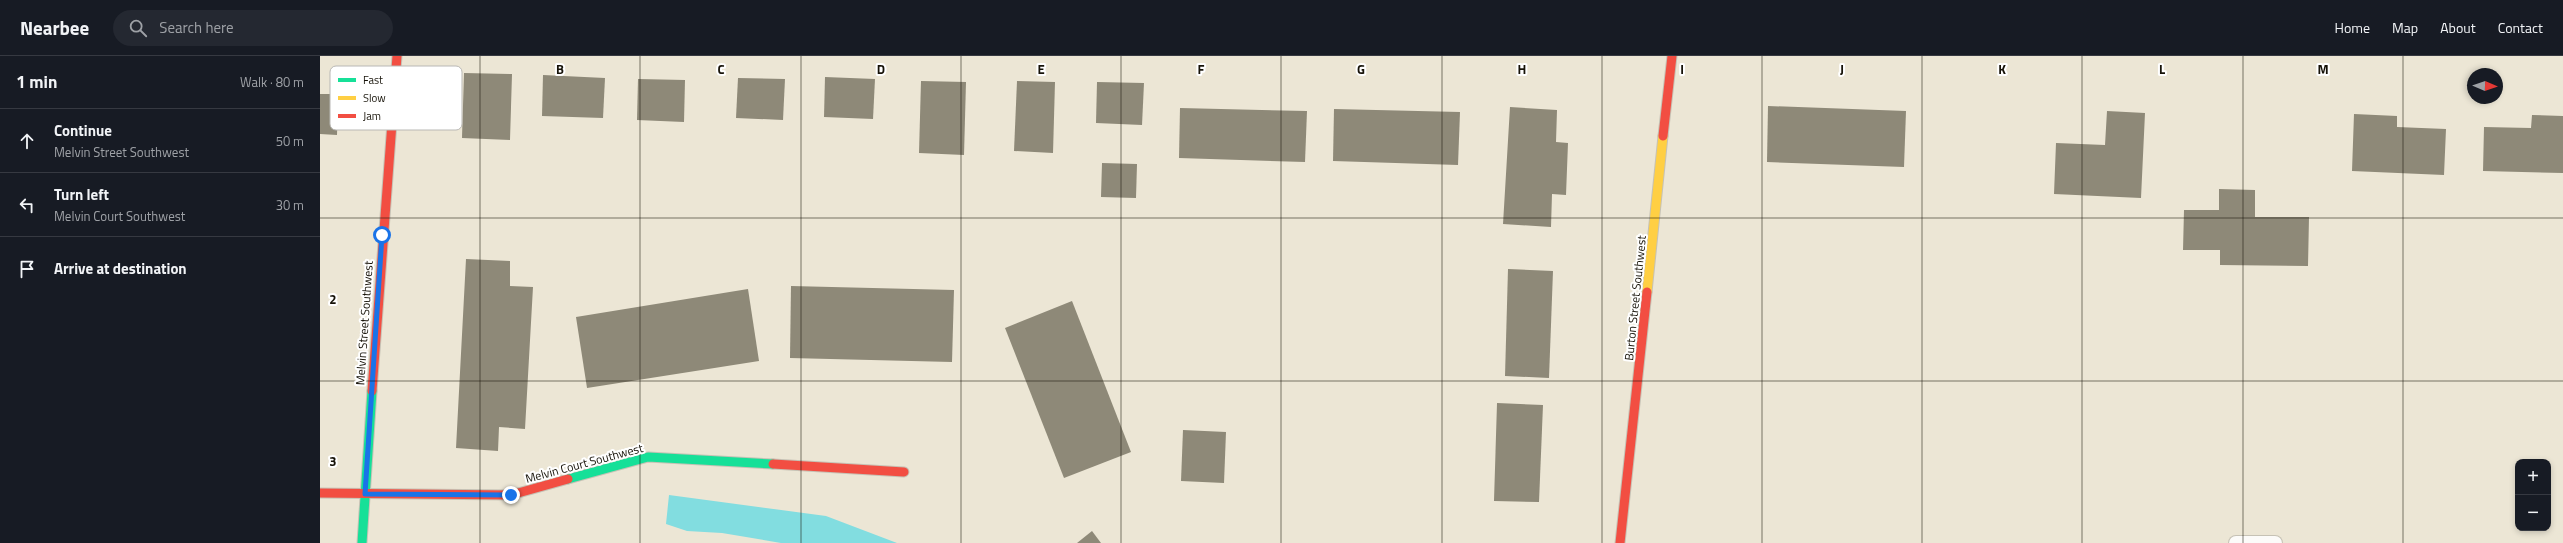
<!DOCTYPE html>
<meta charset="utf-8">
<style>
:root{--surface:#171b24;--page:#242831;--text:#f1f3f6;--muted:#9ea1a6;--line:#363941}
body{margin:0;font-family:"Titillium Web",sans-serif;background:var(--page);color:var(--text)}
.controls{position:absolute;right:12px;bottom:12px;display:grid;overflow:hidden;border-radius:8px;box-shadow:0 2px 6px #0003}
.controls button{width:36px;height:36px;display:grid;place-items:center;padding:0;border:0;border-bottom:1px solid var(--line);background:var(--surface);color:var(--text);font:20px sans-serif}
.compass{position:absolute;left:2147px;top:12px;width:36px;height:36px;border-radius:50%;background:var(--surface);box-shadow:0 2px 6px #0003;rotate:92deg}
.stop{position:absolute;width:12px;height:12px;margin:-9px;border:3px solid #1a73e8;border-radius:50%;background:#fff}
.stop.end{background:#1a73e8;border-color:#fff;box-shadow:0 1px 4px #0008}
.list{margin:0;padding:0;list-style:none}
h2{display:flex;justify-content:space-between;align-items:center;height:52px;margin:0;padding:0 16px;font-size:17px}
h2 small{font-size:13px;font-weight:400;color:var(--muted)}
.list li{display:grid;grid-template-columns:26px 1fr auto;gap:12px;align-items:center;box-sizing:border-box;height:64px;padding:0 16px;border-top:1px solid var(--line)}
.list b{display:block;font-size:15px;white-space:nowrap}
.list p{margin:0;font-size:13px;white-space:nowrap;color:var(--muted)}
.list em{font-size:13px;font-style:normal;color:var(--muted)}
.icon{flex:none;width:22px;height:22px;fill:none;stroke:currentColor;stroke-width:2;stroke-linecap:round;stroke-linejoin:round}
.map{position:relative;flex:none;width:2243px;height:487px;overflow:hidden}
header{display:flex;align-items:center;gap:24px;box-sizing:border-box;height:56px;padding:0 20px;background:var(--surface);border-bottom:1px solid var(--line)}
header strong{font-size:19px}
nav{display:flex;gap:22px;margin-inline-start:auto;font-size:14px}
.search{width:280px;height:36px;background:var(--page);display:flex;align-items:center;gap:10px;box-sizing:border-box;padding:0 14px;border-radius:22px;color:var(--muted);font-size:15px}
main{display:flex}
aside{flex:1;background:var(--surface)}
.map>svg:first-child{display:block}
</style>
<header>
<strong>Nearbee</strong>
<div class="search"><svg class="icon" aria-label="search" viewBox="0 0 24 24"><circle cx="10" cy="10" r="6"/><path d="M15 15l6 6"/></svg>Search here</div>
<nav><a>Home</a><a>Map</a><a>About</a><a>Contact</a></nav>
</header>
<main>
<aside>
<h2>1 min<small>Walk · 80 m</small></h2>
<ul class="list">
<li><svg class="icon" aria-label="ahead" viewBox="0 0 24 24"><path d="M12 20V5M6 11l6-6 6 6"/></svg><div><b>Continue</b><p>Melvin Street Southwest</p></div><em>50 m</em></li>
<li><svg class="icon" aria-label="left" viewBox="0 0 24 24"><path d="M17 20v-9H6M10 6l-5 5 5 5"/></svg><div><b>Turn left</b><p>Melvin Court Southwest</p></div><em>30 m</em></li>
<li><svg class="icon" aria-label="arrive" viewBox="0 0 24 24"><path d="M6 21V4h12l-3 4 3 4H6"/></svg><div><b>Arrive at destination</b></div></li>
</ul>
</aside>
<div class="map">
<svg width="2243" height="487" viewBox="0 0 2243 487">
<rect width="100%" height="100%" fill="#ece6d5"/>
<polygon fill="#82dde0" points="349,439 506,460 577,487 461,487 402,477 367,475 346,468"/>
<g fill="#8e8978">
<polygon points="144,17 192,18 190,84 142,82"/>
<polygon points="223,19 285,22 283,62 222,60"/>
<polygon points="505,21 555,23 553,63 504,61"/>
<polygon points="418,22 465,23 463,64 416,62"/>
<polygon points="318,23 365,24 364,66 317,64"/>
<polygon points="601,25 646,26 644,99 599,97"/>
<polygon points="697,25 735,26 733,97 694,95"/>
<polygon points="777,26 824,27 822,69 776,67"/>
<polygon points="0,38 18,38 17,79 0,78"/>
<polygon points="1448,50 1586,55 1584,111 1447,106"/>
<polygon points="1190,51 1237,54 1236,86 1248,87 1246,139 1232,138 1231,171 1183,168"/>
<polygon points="860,52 987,55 985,106 859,102"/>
<polygon points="1014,53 1140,56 1138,109 1013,105"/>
<polygon points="1787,55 1825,57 1821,142 1734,138 1736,87 1785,89"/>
<polygon points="2034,58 2077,60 2077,71 2126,73 2124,119 2032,115"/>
<polygon points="2212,59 2243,60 2243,117 2163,115 2164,71 2211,72"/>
<polygon points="782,107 817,108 816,142 781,141"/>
<polygon points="1899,133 1935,134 1935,161 1989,161 1988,210 1900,209 1900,194 1863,194 1864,154 1899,154"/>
<polygon points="146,203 190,205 190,230 213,231 205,373 179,371 178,395 136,392"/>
<polygon points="1188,213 1233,215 1229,322 1185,320"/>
<polygon points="471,230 634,234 632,306 470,302"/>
<polygon points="428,233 439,305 267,332 256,261"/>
<polygon points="752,245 811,396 744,422 685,272"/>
<polygon points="1177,347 1223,349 1219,446 1174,445"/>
<polygon points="863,374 906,376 904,427 861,425"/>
<polygon points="772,475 781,487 757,487"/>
</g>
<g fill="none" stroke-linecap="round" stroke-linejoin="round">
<defs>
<polyline id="lane" points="1916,487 1955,487"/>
<g id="fast">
<polyline points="248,423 328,401 453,408"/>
<polyline points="42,487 52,335"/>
</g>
<polyline id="slow" points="1327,236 1343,80"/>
<g id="jam">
<polyline points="1343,80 1352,0"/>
<polyline points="52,335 77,0"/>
<polyline points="453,408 584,416"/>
<polyline points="0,437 191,439 248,423"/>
<polyline points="1300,487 1327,236"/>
</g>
</defs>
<use href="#lane" stroke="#c6c2b5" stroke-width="16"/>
<use href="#fast" stroke="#c6c2b5" stroke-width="11"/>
<use href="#slow" stroke="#c6c2b5" stroke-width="11"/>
<use href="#jam" stroke="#c6c2b5" stroke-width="11"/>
<use href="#lane" stroke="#fcfbf9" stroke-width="14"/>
<use href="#fast" stroke="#16e098" stroke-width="9"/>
<use href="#slow" stroke="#ffcf43" stroke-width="9"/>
<use href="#jam" stroke="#f24e42" stroke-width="9"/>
</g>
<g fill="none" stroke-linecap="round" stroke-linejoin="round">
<polyline stroke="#1a73e8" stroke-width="5" points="62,179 45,438 191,439"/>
</g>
<path fill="none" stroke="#161208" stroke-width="1" stroke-opacity="0.55" d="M 160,0 L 160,487M 320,0 L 320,487M 481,0 L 481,487M 641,0 L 641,487M 801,0 L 801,487M 961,0 L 961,487M 1122,0 L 1122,487M 1282,0 L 1282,487M 1442,0 L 1442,487M 1602,0 L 1602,487M 1762,0 L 1762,487M 1923,0 L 1923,487M 2083,0 L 2083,487M 0,162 L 2243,162M 0,325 L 2243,325"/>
<g text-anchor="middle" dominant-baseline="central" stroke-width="4" stroke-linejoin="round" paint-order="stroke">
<g font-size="12" fill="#161208" stroke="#fff">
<text transform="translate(1315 242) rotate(-84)">Burton Street Southwest</text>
<text transform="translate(44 267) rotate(-86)">Melvin Street Southwest</text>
<text transform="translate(264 407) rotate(-15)">Melvin Court Southwest</text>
</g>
</g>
<rect x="10" y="10" width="132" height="64" rx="6" fill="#fff" stroke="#b9b8b5" stroke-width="1"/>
<rect x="18" y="22" width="18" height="4" fill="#16e098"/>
<rect x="18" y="40" width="18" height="4" fill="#ffcf43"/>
<rect x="18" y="58" width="18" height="4" fill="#f24e42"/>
<g font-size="11" fill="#161208">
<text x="43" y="28">Fast</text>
<text x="43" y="46">Slow</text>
<text x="43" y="64">Jam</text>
</g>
<g font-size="13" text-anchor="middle" font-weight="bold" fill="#161208" stroke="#fff" stroke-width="4" stroke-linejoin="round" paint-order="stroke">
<text x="240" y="18">B</text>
<text x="401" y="18">C</text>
<text x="561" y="18">D</text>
<text x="721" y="18">E</text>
<text x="881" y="18">F</text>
<text x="1041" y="18">G</text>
<text x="1202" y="18">H</text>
<text x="1362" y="18">I</text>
<text x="1522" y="18">J</text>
<text x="1682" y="18">K</text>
<text x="1842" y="18">L</text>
<text x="2003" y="18">M</text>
<text x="13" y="248">2</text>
<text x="13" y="410">3</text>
</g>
</svg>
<div class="controls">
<button>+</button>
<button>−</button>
</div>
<svg class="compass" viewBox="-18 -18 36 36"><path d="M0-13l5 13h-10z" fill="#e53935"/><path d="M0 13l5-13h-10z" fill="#9ea1a6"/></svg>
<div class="stop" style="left:62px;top:179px"></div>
<div class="stop end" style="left:191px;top:439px"></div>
</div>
</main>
